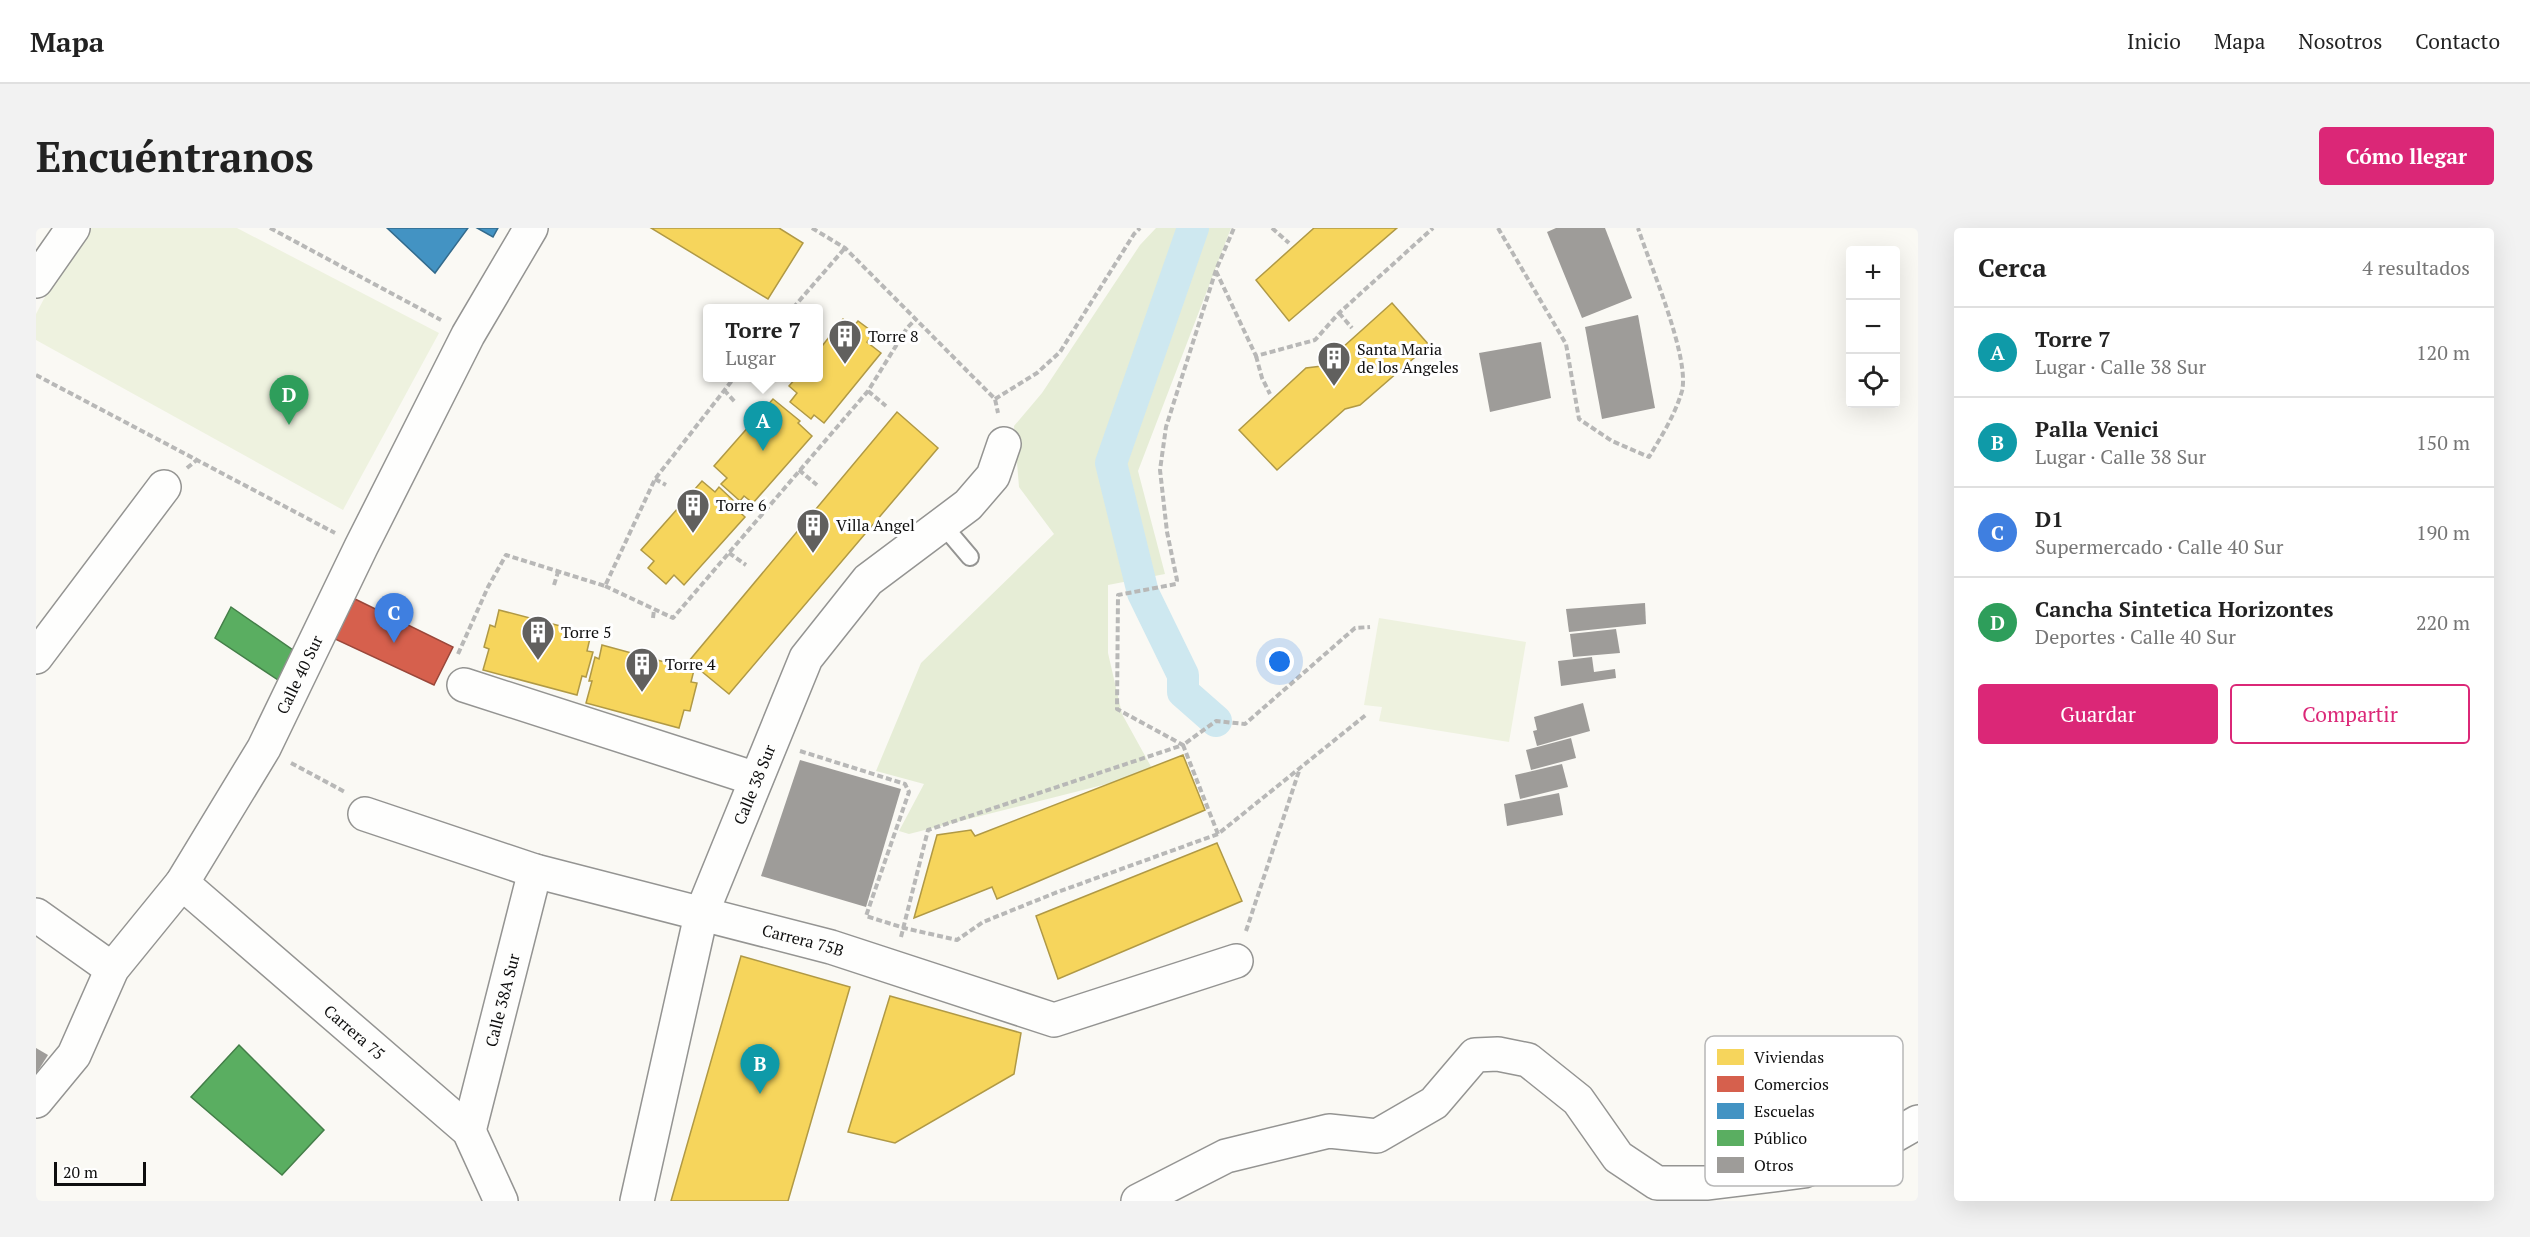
<!DOCTYPE html>
<html lang="es">
<meta charset="utf-8">
<style>
:root{--surface:#fff;--page:#f2f2f2;--text:#222;--muted:#767676;--line:#e0e0e0;--accent:#db2777}
body{margin:0;font-family:"PT Serif",serif;background:var(--page);color:var(--text)}
.controls{position:absolute;right:18px;top:18px;display:grid;overflow:hidden;border-radius:6px;box-shadow:0 6px 24px #0002}
.controls button{width:54px;height:54px;display:grid;place-items:center;padding:0;border:0;border-bottom:2px solid var(--line);background:var(--surface);color:var(--text);font:30px sans-serif}
.scale{position:absolute;left:18px;bottom:15px;width:92px;box-sizing:border-box;padding-left:6px;border:3px solid #0e0e0e;border-top:0;font-size:16px;line-height:21px;white-space:nowrap;color:#0e0e0e;-webkit-text-stroke:4px #fff;paint-order:stroke}
.you{position:absolute;left:1244px;top:434px;width:21px;height:21px;margin:-15px;border:4px solid #fff;border-radius:50%;background:#1a73e8;box-shadow:0 0 0 9px #1a73e833}
.badge{display:grid;place-items:center;width:39px;height:39px;border-radius:50%;background:var(--accent);color:#fff;font-size:20px;font-weight:700}
.pin{position:absolute;translate:-50% -50px;filter:drop-shadow(0 2px 3px #0008)}
.pin::after{content:'';position:absolute;top:32px;width:21px;height:18px;background:inherit;clip-path:polygon(0 0,100% 0,50% 100%)}
.popup{position:absolute;left:667px;top:76px;width:120px;height:78px;box-sizing:border-box;display:grid;place-content:center;border-radius:6px;background:var(--surface);filter:drop-shadow(0 2px 4px #0005);font-size:20px;white-space:nowrap;color:var(--muted)}
.popup b{font-size:22px;color:var(--text)}
.popup::after{content:'';position:absolute;left:50%;top:100%;margin-left:-12px;border:12px solid transparent;border-top-color:var(--surface)}
.list{margin:0;padding:0;list-style:none}
h2{display:flex;justify-content:space-between;align-items:center;height:78px;margin:0;padding:0 24px;font-size:26px}
h2 small{font-size:20px;font-weight:400;color:var(--muted)}
.list li{display:grid;grid-template-columns:39px 1fr auto;gap:18px;align-items:center;box-sizing:border-box;height:90px;padding:0 24px;border-top:2px solid var(--line)}
.list b{display:block;font-size:22px;white-space:nowrap}
.list p{margin:0;font-size:20px;white-space:nowrap;color:var(--muted)}
.list em{font-size:20px;font-style:normal;color:var(--muted)}
.actions{display:flex;gap:12px;padding:18px 24px}
.actions a{flex:1;padding:14px 0;border:2px solid var(--accent);border-radius:6px;text-align:center;font-size:21px;color:var(--accent)}
.actions .main{background:var(--accent);color:#fff}
.icon{flex:none;width:33px;height:33px;fill:none;stroke:currentColor;stroke-width:2;stroke-linecap:round;stroke-linejoin:round}
.map{position:relative;flex:none;width:1882px;height:973px;overflow:hidden;border-radius:6px}
header{display:flex;align-items:center;gap:36px;box-sizing:border-box;height:84px;padding:0 30px;background:var(--surface);border-bottom:2px solid var(--line)}
header strong{font-size:28px}
nav{display:flex;gap:33px;margin-inline-start:auto;font-size:21px}
.intro{display:flex;align-items:center;justify-content:space-between;box-sizing:border-box;height:144px;padding:0 36px}
h1{margin:0;font-size:42px}
.button{padding:15px 27px;border-radius:6px;background:var(--accent);color:#fff;font-size:21px;font-weight:700}
main{display:flex;gap:36px;padding:0 36px}
aside{flex:1;background:var(--surface);border-radius:6px;box-shadow:0 6px 24px #0002}
.map>svg:first-child{display:block}
</style>
<header>
<strong>Mapa</strong>
<nav><a>Inicio</a><a>Mapa</a><a>Nosotros</a><a>Contacto</a></nav>
</header>
<div class="intro"><h1>Encuéntranos</h1><a class="button">Cómo llegar</a></div>
<main>
<div class="map">
<svg width="1882" height="973" viewBox="0 0 1882 973">
<rect width="100%" height="100%" fill="#faf9f4"/>
<polygon fill="#e6edd6" points="1120,0 1195,0 1102,243 1129,346 1072,357 1072,425 1086,486 1118,544 873,606 863,603 888,556 840,543 885,435 1018,306 983,259 978,198 1006,165 1104,17"/>
<g fill="#eef2df">
<polygon points="45,0 201,0 403,105 307,282 0,112 0,86"/>
<polygon points="1343,390 1490,414 1473,514 1343,493 1346,479 1328,477"/>
</g>
<g fill="#f6d55c" stroke="#b09945" stroke-width="1.5">
<polygon points="615,0 743,0 767,15 732,71"/>
<polygon points="1278,0 1361,0 1253,93 1220,52"/>
<polygon points="1356,75 1393,117 1324,177 1309,181 1241,242 1203,202 1270,140 1286,138"/>
<polygon points="807,91 817,99 822,93 838,105 831,114 845,125 788,195 778,187 775,191 754,174 761,165 753,158 760,150 783,150 783,122"/>
<polygon points="737,171 764,193 762,195 776,208 717,275 708,268 704,273 685,256 691,250 678,238"/>
<polygon points="861,184 902,220 693,466 653,433"/>
<polygon points="666,253 679,264 683,259 699,274 696,277 709,289 648,357 638,347 630,356 612,340 618,333 605,322"/>
<polygon points="463,382 555,406 551,423 557,424 550,449 546,448 541,467 447,442 453,421 448,419 454,397 459,399"/>
<polygon points="566,417 658,442 655,454 661,455 654,483 648,482 643,500 550,475 556,453 553,453 559,429 563,431"/>
<polygon points="1147,527 1169,582 961,671 956,659 878,690 901,607 935,602 939,608"/>
<polygon points="1181,615 1206,673 1022,751 1000,688"/>
<polygon points="705,728 814,759 752,973 635,973"/>
<polygon points="854,768 985,805 978,846 859,915 812,904"/>
</g>
<polygon fill="#d6604d" stroke="#9a473a" stroke-width="1.5" points="319,371 417,419 398,457 299,411"/>
<g fill="#4393c3" stroke="#336b8d" stroke-width="1.5">
<polygon points="351,0 432,0 399,45"/>
<polygon points="441,0 462,0 457,9"/>
</g>
<g fill="#5aae61" stroke="#437e48" stroke-width="1.5">
<polygon points="195,379 257,422 242,452 179,410"/>
<polygon points="203,817 288,902 246,947 155,869"/>
</g>
<g fill="none" stroke-linecap="round" stroke-linejoin="round">
<polyline stroke="#cee8f0" stroke-width="32" points="1157,0 1075,235 1107,365 1147,447 1147,464 1180,493"/>
</g>
<g fill="#9e9c99">
<polygon points="1520,0 1569,0 1596,70 1546,90 1511,4"/>
<polygon points="1602,87 1619,180 1566,191 1549,99"/>
<polygon points="1505,114 1515,170 1454,184 1443,125"/>
<polygon points="1609,375 1610,396 1533,404 1530,381"/>
<polygon points="1580,401 1584,425 1537,429 1534,406"/>
<polygon points="1556,429 1558,444 1579,441 1580,450 1525,458 1522,433"/>
<polygon points="1547,475 1554,503 1501,518 1497,503 1501,502 1498,489"/>
<polygon points="1535,510 1540,530 1495,542 1490,522"/>
<polygon points="764,532 865,561 830,679 725,648"/>
<polygon points="1526,536 1532,559 1484,571 1479,547"/>
<polygon points="1523,565 1527,587 1471,598 1468,576"/>
<polygon points="0,820 12,827 0,846"/>
</g>
<g fill="none" stroke-linecap="round" stroke-linejoin="round">
<defs>
<polyline id="lane" points="906,296 934,329"/>
<g id="street">
<polyline points="0,53 37,0"/>
<polyline points="0,429 128,259"/>
<polyline points="428,457 720,551"/>
<path id="s1" d="M 329,586 L 499,643 L 795,719 L 1018,792 L 1200,733"/>
<path id="s2" d="M 146,655 L 433,903 L 465,973"/>
<polyline points="0,687 76,741"/>
<path id="s3" d="M 0,873 L 38,827 L 76,741 L 146,655 L 228,520 L 325,319 L 432,107 L 495,0"/>
<path id="s4" d="M 433,903 L 499,643"/>
<path id="s5" d="M 601,973 L 665,687 L 770,430 L 832,352 L 932,277 L 957,248 L 968,216"/>
<polyline points="1102,973 1190,928 1293,903 1341,908 1398,875 1439,827 1462,826 1492,832 1542,872 1582,929 1621,955 1672,955 1768,943 1854,910 1882,894"/>
</g>
</defs>
<use href="#lane" stroke="#949492" stroke-width="20"/>
<use href="#street" stroke="#949492" stroke-width="36"/>
<g stroke="#b8b8b7" stroke-width="4" stroke-dasharray="6 3" stroke-linecap="butt">
<polyline points="234,0 405,92"/>
<polyline points="776,0 809,20 959,171 962,185"/>
<polyline points="1236,0 1253,15"/>
<path d="M 1462,0 L 1530,116 L 1543,191 L 1576,213 L 1613,229 C 1625,209 1639,187 1646,163 C 1654,129 1614,37 1602,0"/>
<polyline points="1180,43 1220,128 1279,112 1303,85 1397,0"/>
<polyline points="757,80 809,20"/>
<polyline points="1303,85 1316,100"/>
<polyline points="1220,128 1226,150 1234,166"/>
<polyline points="0,147 299,305"/>
<polyline points="688,162 699,174"/>
<polyline points="832,163 850,178"/>
<polyline points="959,171 1001,145 1024,124 1098,6 1104,0"/>
<polyline points="151,240 162,231"/>
<polyline points="763,242 781,257"/>
<polyline points="619,251 630,257"/>
<polyline points="693,325 710,337"/>
<polyline points="518,357 522,344"/>
<polyline points="569,358 637,390 832,163 871,100 880,91"/>
<polyline points="617,390 618,382"/>
<polyline points="422,426 452,359 470,327 569,358 619,251 698,150"/>
<polyline points="764,523 869,556 873,564 830,688 868,700 921,712 947,694 1019,665 1182,606 1331,486"/>
<polyline points="255,535 309,564"/>
<polyline points="1182,606 1147,517 1180,493 1209,496 1319,400 1334,399"/>
<polyline points="1210,703 1263,543"/>
<polyline points="865,709 892,602 1147,517 1081,481 1082,367 1140,356 1141,352 1131,304 1124,242 1130,199 1180,42 1198,0"/>
</g>
<use href="#lane" stroke="#fefefd" stroke-width="16"/>
<use href="#street" stroke="#fefefd" stroke-width="33"/>
</g>
<defs>
<symbol id="building-pin" viewBox="-11 -11 22 30"><path d="M0 17L-7.5 6A9.5 9.5 0 1 1 7.5 6Z" fill="#61605e" stroke="#fff"/><path d="M-4-6H4V6H1V3H-1V6H-4ZM-2.5-4.3h1.7v1.8h-1.7ZM.8-4.3h1.7v1.8H.8ZM-2.5-1h1.7V.8h-1.7ZM.8-1h1.7V.8H.8Z" fill="#fff"/></symbol>
</defs>
<g fill-rule="evenodd">
<use href="#building-pin" x="790" y="89" width="38" height="52"/>
<use href="#building-pin" x="1279" y="111" width="38" height="52"/>
<use href="#building-pin" x="638" y="258" width="38" height="52"/>
<use href="#building-pin" x="758" y="278" width="38" height="52"/>
<use href="#building-pin" x="483" y="385" width="38" height="52"/>
<use href="#building-pin" x="587" y="417" width="38" height="52"/>
</g>
<g text-anchor="middle" dominant-baseline="central" stroke-width="6" stroke-linejoin="round" paint-order="stroke">
<g font-size="16" fill="#0e0e0e" stroke="#fff" text-anchor="start">
<text x="832" y="108">Torre 8</text>
<text x="1321" y="121">Santa Maria<tspan x="1321" dy="18">de los Angeles</tspan></text>
<text x="680" y="277">Torre 6</text>
<text x="800" y="297">Villa Angel</text>
<text x="525" y="404">Torre 5</text>
<text x="629" y="436">Torre 4</text>
</g>
<g font-size="16" fill="#0e0e0e" stroke="#fff">
<text stroke="none"><textPath href="#s3" startOffset="504">Calle 40 Sur</textPath></text>
<text stroke="none"><textPath href="#s5" startOffset="434">Calle 38 Sur</textPath></text>
<text stroke="none"><textPath href="#s1" startOffset="456">Carrera 75B</textPath></text>
<text stroke="none"><textPath href="#s4" startOffset="135">Calle 38A Sur</textPath></text>
<text stroke="none"><textPath href="#s2" startOffset="228">Carrera 75</textPath></text>
</g>
</g>
<rect x="1669" y="808" width="198" height="150" rx="9" fill="#fff" stroke="#b7b7b7" stroke-width="1.5"/>
<rect x="1681" y="821" width="27" height="16" fill="#f6d55c"/>
<rect x="1681" y="848" width="27" height="16" fill="#d6604d"/>
<rect x="1681" y="875" width="27" height="16" fill="#4393c3"/>
<rect x="1681" y="902" width="27" height="16" fill="#5aae61"/>
<rect x="1681" y="929" width="27" height="16" fill="#9e9c99"/>
<g font-size="16" fill="#0e0e0e">
<text x="1718" y="835">Viviendas</text>
<text x="1718" y="862">Comercios</text>
<text x="1718" y="889">Escuelas</text>
<text x="1718" y="916">Público</text>
<text x="1718" y="943">Otros</text>
</g>
</svg>
<div class="controls">
<button>+</button>
<button>−</button>
<button><svg class="icon" aria-label="locate" viewBox="0 0 24 24"><circle cx="12" cy="12" r="6"/><path d="M12 2v4M12 18v4M2 12h4M18 12h4"/></svg></button>
</div>
<div class="scale">20 m</div>
<div class="you"></div>
<div class="pin badge" style="left:727px;top:223px;background:#0f9aa8">A</div>
<div class="popup"><b>Torre 7</b>Lugar</div>
<div class="pin badge" style="left:724px;top:866px;background:#0f9aa8">B</div>
<div class="pin badge" style="left:358px;top:415px;background:#3f7fe0">C</div>
<div class="pin badge" style="left:253px;top:197px;background:#2e9e5b">D</div>
</div>
<aside>
<h2>Cerca<small>4 resultados</small></h2>
<ul class="list">
<li><span class="badge" style="background:#0f9aa8">A</span><div><b>Torre 7</b><p>Lugar · Calle 38 Sur</p></div><em>120 m</em></li>
<li><span class="badge" style="background:#0f9aa8">B</span><div><b>Palla Venici</b><p>Lugar · Calle 38 Sur</p></div><em>150 m</em></li>
<li><span class="badge" style="background:#3f7fe0">C</span><div><b>D1</b><p>Supermercado · Calle 40 Sur</p></div><em>190 m</em></li>
<li><span class="badge" style="background:#2e9e5b">D</span><div><b>Cancha Sintetica Horizontes</b><p>Deportes · Calle 40 Sur</p></div><em>220 m</em></li>
</ul>
<div class="actions"><a class="main">Guardar</a><a>Compartir</a></div>
</aside>
</main>
